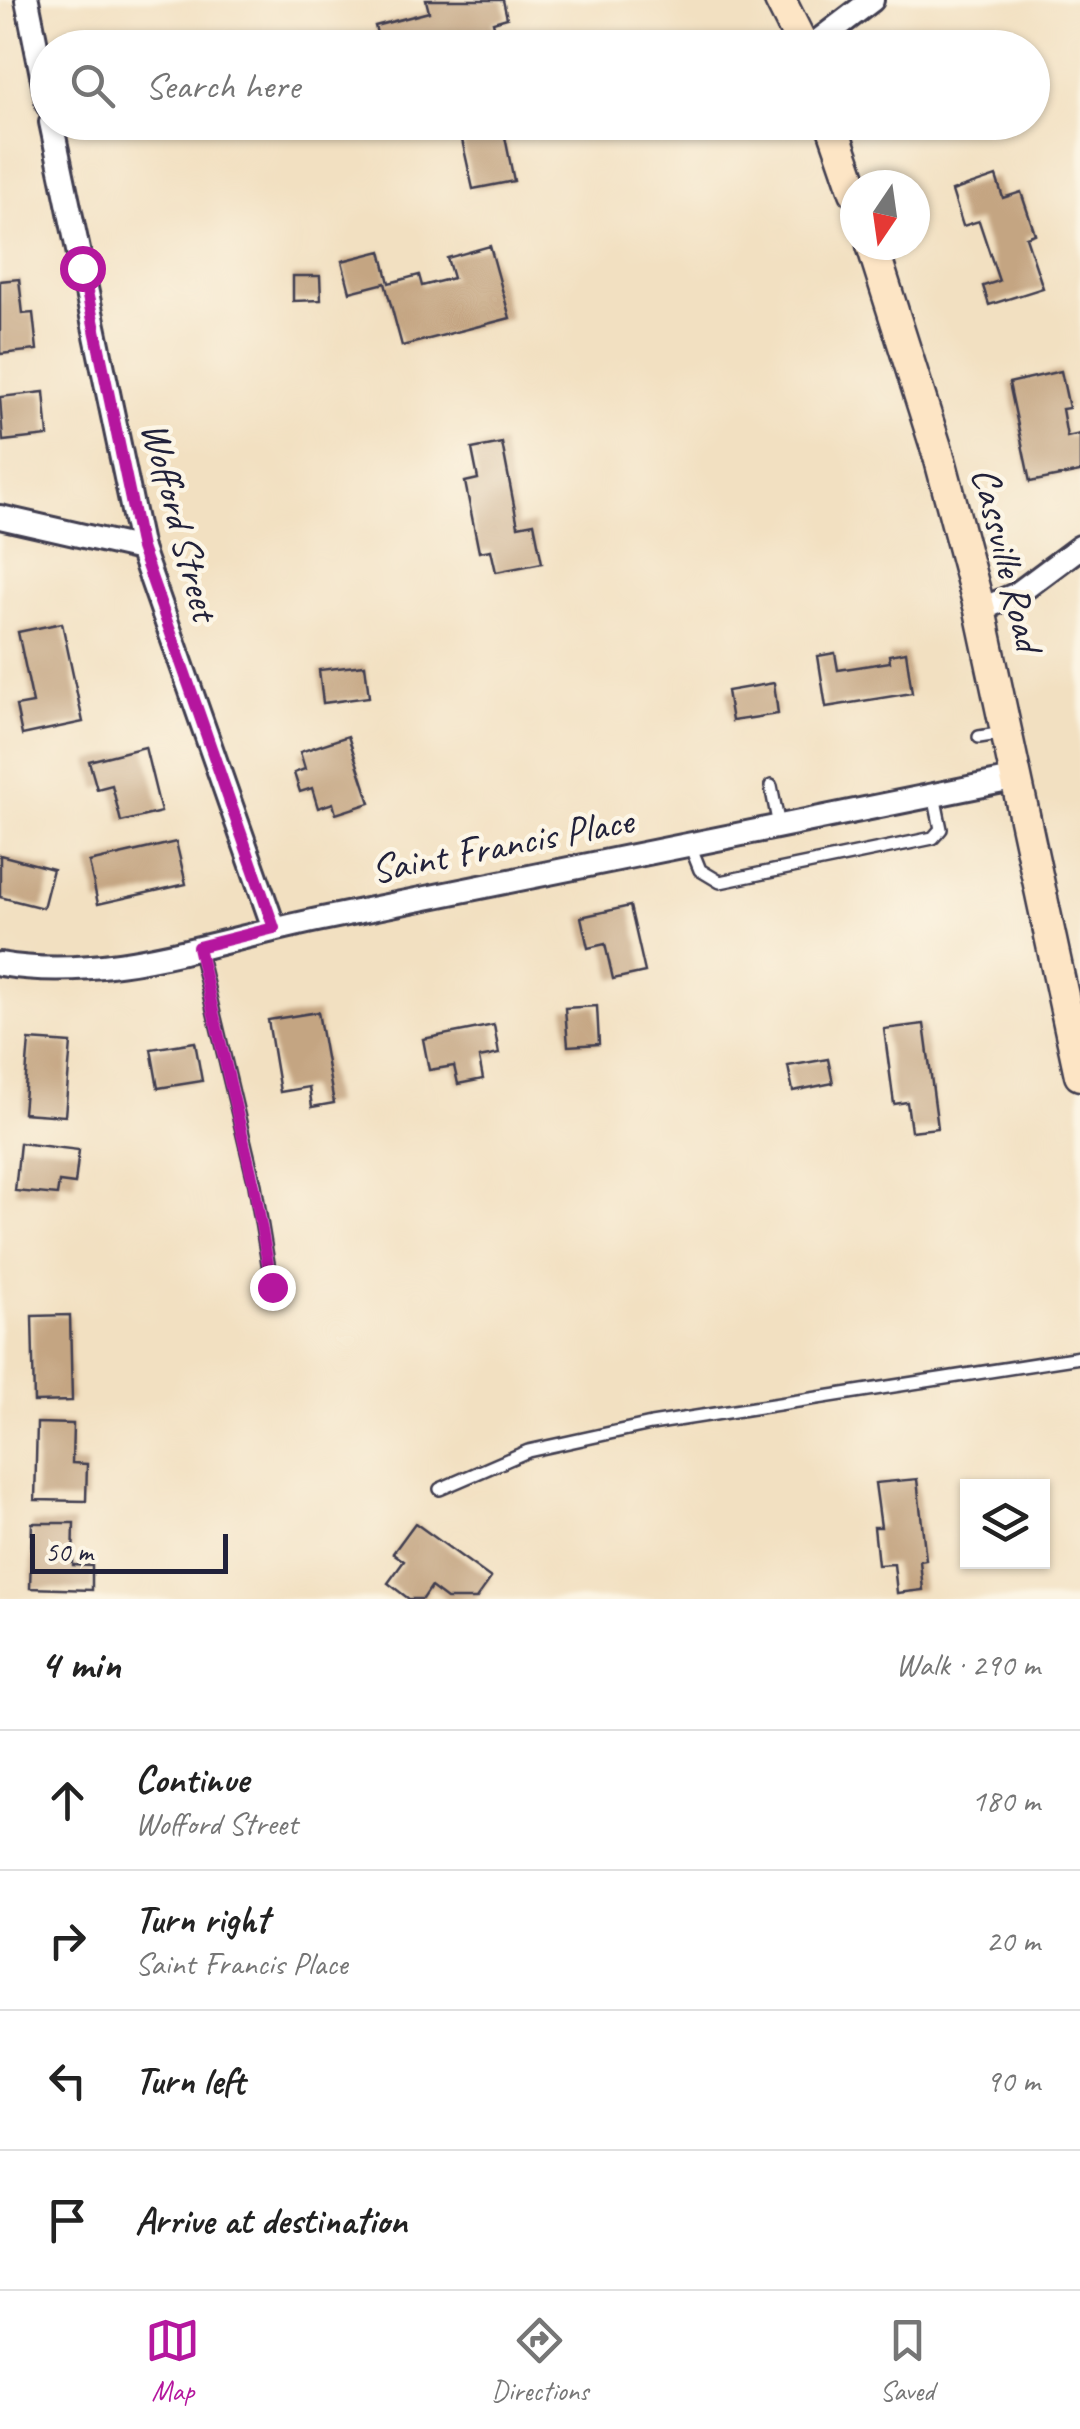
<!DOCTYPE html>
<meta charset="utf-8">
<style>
:root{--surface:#fff;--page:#f6f6f6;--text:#222;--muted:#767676;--line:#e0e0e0;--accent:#b5179e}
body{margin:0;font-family:Caveat,sans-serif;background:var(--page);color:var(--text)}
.controls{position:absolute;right:30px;bottom:30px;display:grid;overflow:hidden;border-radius:0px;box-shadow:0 2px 8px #0004}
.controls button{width:90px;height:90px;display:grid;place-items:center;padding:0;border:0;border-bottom:2px solid var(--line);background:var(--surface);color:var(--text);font:50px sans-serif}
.compass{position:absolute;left:840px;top:170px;width:90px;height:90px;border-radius:50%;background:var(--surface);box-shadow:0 2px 8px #0004;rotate:193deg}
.scale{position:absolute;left:30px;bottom:25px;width:198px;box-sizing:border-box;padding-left:10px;border:5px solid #22223b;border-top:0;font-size:28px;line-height:35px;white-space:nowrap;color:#22223b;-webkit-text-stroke:8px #fcf5e5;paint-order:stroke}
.stop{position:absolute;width:30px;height:30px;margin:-22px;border:8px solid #b5179e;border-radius:50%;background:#fff}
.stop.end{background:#b5179e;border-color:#fff;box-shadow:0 2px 10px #0008}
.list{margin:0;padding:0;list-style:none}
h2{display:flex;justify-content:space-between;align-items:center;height:130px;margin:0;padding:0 40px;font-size:42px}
h2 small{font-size:32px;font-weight:400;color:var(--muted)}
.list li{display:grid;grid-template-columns:65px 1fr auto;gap:30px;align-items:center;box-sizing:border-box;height:140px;padding:0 40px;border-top:2px solid var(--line)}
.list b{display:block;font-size:38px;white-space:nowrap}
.list p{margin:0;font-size:32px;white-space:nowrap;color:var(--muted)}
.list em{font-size:32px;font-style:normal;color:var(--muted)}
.icon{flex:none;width:55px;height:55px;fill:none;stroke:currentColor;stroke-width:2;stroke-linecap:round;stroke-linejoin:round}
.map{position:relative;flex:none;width:1080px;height:1599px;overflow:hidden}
.search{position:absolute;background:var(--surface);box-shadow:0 2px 8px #0004;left:30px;right:30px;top:30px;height:110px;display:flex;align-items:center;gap:25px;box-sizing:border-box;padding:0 35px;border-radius:55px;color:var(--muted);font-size:38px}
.sheet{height:690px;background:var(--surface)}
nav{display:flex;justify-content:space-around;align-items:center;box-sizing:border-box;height:140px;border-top:2px solid var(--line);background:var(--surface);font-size:28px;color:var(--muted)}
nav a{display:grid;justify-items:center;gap:5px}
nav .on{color:var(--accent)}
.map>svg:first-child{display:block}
</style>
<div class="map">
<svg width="1080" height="1599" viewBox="0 0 1080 1599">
<rect width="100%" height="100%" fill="#fcf5e5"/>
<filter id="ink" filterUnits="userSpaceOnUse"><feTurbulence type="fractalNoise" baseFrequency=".01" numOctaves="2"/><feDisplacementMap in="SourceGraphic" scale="20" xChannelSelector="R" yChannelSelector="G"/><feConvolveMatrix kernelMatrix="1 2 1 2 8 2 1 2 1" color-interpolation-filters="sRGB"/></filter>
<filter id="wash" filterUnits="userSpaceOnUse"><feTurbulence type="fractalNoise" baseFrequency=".0048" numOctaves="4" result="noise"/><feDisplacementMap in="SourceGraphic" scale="40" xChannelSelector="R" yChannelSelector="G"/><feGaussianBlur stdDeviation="2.25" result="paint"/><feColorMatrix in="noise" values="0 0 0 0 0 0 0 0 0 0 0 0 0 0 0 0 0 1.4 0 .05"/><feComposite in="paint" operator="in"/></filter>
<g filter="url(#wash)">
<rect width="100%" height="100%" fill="#f2e0c1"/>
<g id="blocks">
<g fill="#c4a582">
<polygon points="426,0 503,0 507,18 493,22 497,39 463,48 381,48 375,26 429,12"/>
<polygon points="458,122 502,122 514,181 473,189"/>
<polygon points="996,176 1003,198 1021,192 1035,234 1026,237 1043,288 989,305 983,286 999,281 979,221 963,226 952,191"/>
<polygon points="490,246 510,318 402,346 385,283 350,292 342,261 381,251 389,283 419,275 422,286 453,278 447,258"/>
<polygon points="293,276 320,276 321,300 293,301"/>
<polygon points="19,279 23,314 33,313 37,350 0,354 0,281"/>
<polygon points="1061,371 1069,408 1062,409 1067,437 1080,434 1080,472 1030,482 1009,383"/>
<polygon points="44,392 48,436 3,441 0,397"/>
<polygon points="502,443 518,526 534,523 542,563 496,572 491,550 479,552 465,482 478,479 472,449"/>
<polygon points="62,623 83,722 22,735 16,706 33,703 18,632"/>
<polygon points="906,652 912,693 826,707 818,656 835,653 838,670 890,662 889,655"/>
<polygon points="365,665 369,697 323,703 319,670"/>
<polygon points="774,683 778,714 732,721 727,691"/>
<polygon points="348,736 370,803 336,814 333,803 318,808 312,788 300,792 294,773 305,769 300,752"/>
<polygon points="145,747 161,812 121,822 112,785 97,789 89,761"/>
<polygon points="176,842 186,884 98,904 89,862"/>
<polygon points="0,855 53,869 43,908 0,897"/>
<polygon points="630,906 645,972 613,979 605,944 588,948 581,917"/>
<polygon points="597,1006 599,1044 568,1046 565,1008"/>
<polygon points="318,1012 334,1103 312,1107 309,1087 280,1092 268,1020"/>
<polygon points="924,1024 938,1128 911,1131 907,1102 894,1104 884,1029"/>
<polygon points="494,1025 499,1054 479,1058 483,1079 458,1084 454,1066 429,1070 423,1039"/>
<polygon points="29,1040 71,1043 65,1116 23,1113"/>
<polygon points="195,1042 202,1081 158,1088 151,1049"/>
<polygon points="828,1059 833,1083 793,1091 788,1066"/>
<polygon points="20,1143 79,1150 75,1184 59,1182 57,1195 15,1191"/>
<polygon points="70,1315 72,1401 34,1402 32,1316"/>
<polygon points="37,1423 73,1424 72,1463 87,1464 86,1501 35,1500"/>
<polygon points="917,1479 926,1560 920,1561 923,1590 897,1593 894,1564 878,1565 874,1527 881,1527 875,1483"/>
<polygon points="32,1523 74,1523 73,1565 92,1566 92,1590 30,1588"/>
<polygon points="415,1523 491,1578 476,1599 447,1599 431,1587 423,1599 409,1599 388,1583 404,1561 393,1553"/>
</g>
</g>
</g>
<g filter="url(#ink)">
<use href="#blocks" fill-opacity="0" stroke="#413e4f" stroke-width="2.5"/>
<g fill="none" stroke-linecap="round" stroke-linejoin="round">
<defs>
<g id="lane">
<polyline points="979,737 1004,733"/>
<polyline points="771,786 779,826"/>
<polyline points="690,845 700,870 720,882 933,838 941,829 934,795"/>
<polyline points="198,947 255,1185 272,1287"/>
<polyline points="440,1489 528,1451 651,1424 1080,1357"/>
</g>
<g id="street">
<polyline points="27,0 48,105"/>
<polyline points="809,48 872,0"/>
<polyline points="51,122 141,549 274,928"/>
<polyline points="0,517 141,549"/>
<polyline points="980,610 1017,594 1080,547"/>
<path d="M 0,964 C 111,983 219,939 327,918 C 558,872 788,824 1018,778"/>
</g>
<g id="secondary">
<polyline points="780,0 804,48"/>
<polyline points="831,122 855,192"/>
<polyline points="872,245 940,460 980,610 1080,1075"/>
</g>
</defs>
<use href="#lane" stroke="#413e4f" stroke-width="16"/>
<use href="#street" stroke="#413e4f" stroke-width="28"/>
<use href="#secondary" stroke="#413e4f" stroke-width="35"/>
<use href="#lane" stroke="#fff" stroke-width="11"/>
<use href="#street" stroke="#fff" stroke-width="22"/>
<use href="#secondary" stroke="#fde5c5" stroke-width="30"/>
</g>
</g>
<g fill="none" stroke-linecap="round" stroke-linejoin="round" filter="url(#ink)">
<polyline stroke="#b5179e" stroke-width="12" points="82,268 141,548 274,928 198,947 254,1185 272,1287"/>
</g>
<g text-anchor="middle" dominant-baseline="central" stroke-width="9" stroke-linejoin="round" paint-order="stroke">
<g font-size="40" fill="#22223b" stroke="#fcf5e5">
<text transform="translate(180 521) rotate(75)">Wofford Street</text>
<text transform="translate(1007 559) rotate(76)">Cassville Road</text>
<text transform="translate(502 845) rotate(-11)">Saint Francis Place</text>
</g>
</g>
</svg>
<div class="controls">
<button><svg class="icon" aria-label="layers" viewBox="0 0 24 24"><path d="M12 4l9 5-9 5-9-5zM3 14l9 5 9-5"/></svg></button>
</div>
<svg class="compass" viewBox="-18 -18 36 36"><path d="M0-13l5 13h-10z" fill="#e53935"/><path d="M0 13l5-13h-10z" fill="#767676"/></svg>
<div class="scale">50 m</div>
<div class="stop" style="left:82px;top:268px"></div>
<div class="stop end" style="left:272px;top:1287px"></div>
<div class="search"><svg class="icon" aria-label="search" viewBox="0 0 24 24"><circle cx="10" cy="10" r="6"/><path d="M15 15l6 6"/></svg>Search here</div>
</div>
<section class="sheet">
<h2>4 min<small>Walk · 290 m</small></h2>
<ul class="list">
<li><svg class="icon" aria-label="ahead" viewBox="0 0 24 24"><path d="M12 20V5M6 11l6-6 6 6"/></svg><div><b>Continue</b><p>Wofford Street</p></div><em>180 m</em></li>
<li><svg class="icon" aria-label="right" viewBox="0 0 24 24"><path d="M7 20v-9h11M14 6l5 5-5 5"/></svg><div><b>Turn right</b><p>Saint Francis Place</p></div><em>20 m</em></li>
<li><svg class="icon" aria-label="left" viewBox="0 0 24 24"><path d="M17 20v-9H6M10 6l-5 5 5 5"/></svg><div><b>Turn left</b></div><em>90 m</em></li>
<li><svg class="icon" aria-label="arrive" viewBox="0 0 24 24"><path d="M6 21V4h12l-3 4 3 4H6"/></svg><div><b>Arrive at destination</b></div></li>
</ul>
</section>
<nav>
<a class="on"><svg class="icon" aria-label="map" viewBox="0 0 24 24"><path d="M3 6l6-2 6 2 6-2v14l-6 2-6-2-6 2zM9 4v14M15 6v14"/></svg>Map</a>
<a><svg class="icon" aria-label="directions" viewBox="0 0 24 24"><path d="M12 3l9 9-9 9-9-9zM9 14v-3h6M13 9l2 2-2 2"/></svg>Directions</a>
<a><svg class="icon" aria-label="saved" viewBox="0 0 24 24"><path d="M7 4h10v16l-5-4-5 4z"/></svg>Saved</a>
</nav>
